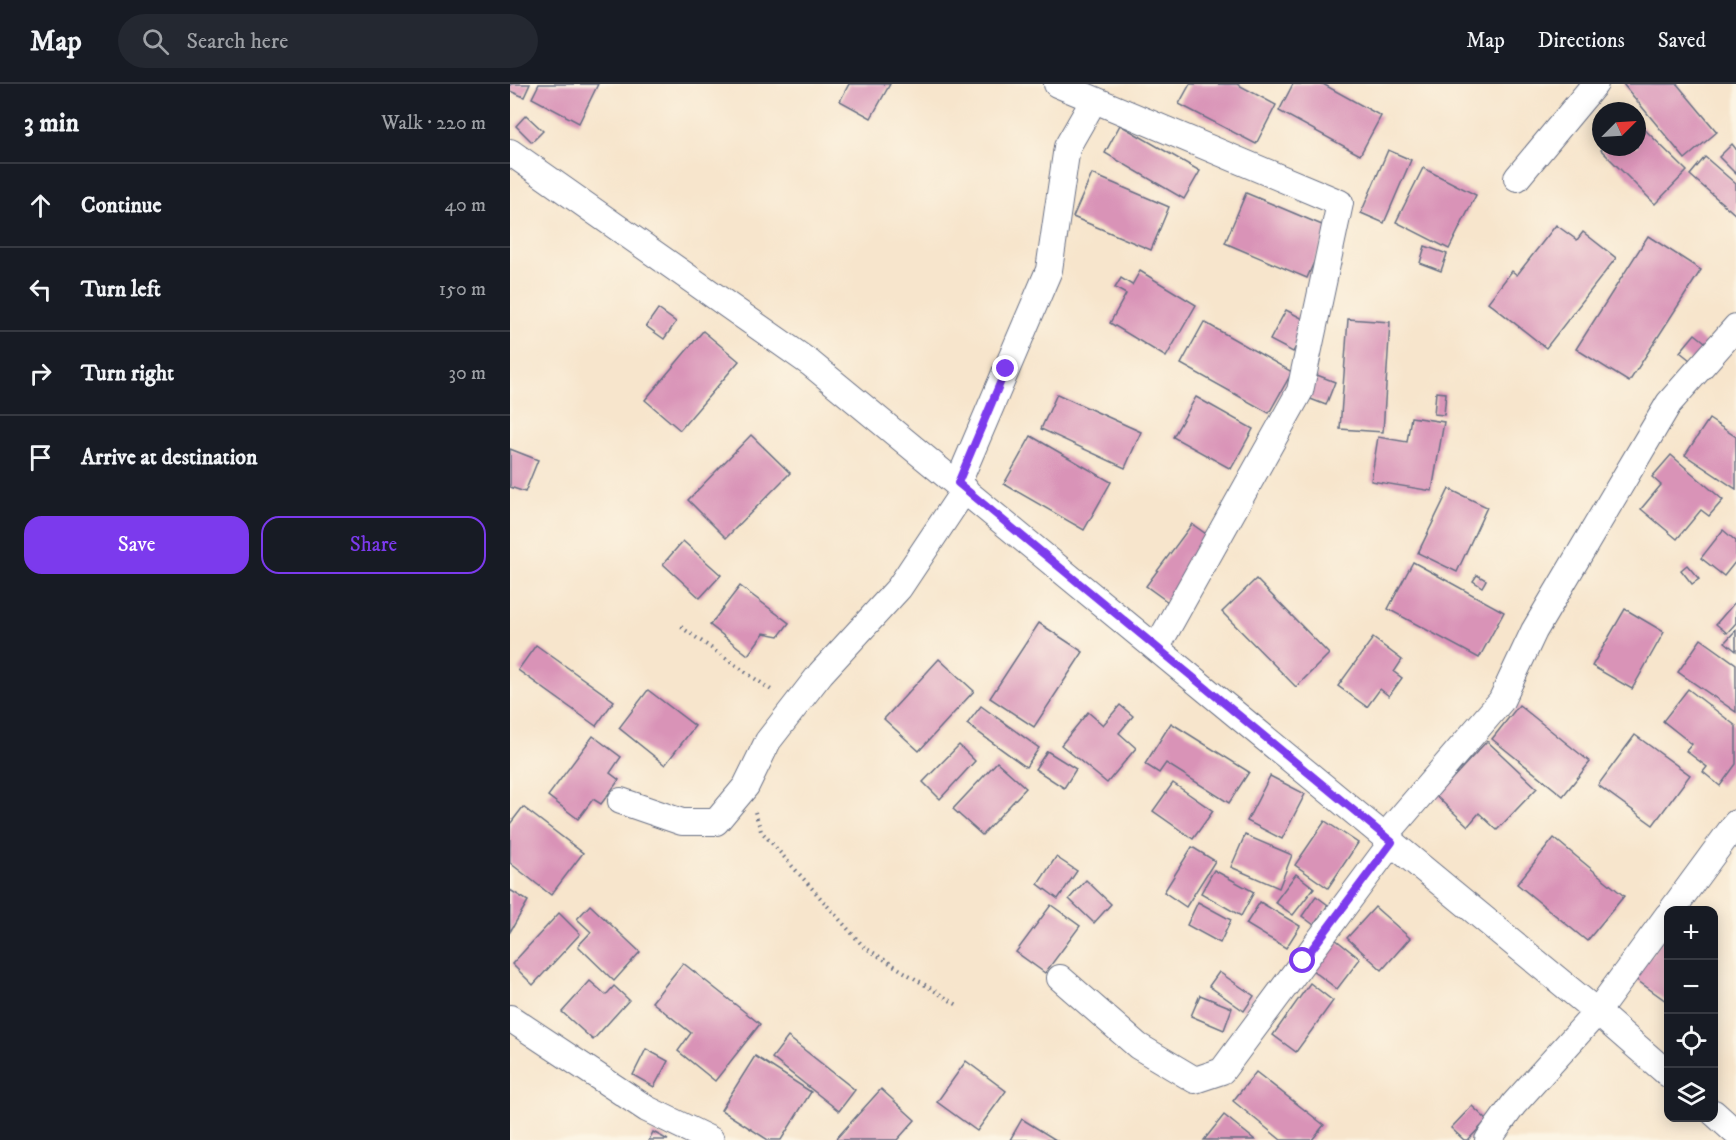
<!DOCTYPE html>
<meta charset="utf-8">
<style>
:root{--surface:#171b24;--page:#242831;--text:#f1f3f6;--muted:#9ea1a6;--line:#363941;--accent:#7c3aed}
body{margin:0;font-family:"IM FELL DW Pica",serif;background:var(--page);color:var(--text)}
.controls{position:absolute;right:18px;bottom:18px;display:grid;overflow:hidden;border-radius:12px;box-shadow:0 3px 15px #0003}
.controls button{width:54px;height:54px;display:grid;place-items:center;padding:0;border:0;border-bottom:2px solid var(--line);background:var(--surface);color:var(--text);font:30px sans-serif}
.compass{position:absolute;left:1082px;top:18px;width:54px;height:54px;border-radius:50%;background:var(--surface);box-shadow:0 3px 15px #0003;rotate:66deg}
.stop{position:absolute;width:18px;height:18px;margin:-14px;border:4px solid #7c3aed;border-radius:50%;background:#fff}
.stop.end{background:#7c3aed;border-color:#fff;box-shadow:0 2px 6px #0008}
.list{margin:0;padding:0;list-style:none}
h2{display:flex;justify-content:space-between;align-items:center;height:78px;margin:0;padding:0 24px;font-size:26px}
h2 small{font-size:20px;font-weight:400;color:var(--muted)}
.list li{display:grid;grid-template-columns:39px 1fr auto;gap:18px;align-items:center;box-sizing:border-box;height:84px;padding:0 24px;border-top:2px solid var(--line)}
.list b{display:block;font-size:22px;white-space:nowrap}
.list em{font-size:20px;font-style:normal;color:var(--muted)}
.actions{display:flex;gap:12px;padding:18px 24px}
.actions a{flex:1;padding:14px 0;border:2px solid var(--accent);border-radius:18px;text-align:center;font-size:21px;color:var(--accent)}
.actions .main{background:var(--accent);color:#fff}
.icon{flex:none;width:33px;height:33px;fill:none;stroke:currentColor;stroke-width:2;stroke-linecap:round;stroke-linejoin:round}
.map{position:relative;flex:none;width:1226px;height:1056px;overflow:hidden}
header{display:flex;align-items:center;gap:36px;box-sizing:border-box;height:84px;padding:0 30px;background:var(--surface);border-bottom:2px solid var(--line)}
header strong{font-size:28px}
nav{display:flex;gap:33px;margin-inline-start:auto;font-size:21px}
.search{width:420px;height:54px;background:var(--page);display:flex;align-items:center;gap:15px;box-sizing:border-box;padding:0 21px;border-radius:33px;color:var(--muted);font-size:22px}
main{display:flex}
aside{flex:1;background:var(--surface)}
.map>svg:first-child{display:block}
</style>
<header>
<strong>Map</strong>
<div class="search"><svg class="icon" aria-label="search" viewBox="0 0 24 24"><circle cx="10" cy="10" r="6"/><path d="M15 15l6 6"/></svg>Search here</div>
<nav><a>Map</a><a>Directions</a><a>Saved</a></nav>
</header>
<main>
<aside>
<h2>3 min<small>Walk · 220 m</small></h2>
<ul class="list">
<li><svg class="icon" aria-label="ahead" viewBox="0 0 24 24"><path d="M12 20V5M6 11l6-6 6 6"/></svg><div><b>Continue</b></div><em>40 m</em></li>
<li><svg class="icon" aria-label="left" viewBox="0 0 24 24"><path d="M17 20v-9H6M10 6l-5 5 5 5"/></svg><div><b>Turn left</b></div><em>150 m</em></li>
<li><svg class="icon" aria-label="right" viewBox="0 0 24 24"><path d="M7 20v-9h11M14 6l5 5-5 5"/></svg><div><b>Turn right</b></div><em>30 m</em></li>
<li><svg class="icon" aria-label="arrive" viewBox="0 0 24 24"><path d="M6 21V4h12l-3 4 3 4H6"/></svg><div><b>Arrive at destination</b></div></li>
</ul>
<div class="actions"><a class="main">Save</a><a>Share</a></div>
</aside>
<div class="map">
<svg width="1226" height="1056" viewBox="0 0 1226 1056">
<rect width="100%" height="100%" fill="#fcf5e5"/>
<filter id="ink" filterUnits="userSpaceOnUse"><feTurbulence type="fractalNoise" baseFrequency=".0167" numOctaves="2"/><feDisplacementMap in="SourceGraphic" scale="12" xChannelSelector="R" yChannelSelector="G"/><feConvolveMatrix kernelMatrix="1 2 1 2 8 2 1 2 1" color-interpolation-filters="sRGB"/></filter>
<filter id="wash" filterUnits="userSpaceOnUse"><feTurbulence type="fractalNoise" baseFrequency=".008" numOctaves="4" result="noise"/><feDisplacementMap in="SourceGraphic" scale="24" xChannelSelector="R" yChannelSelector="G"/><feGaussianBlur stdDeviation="1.35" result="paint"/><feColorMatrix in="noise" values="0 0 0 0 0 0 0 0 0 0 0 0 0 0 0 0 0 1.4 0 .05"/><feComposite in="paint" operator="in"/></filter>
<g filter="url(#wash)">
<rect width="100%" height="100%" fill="#f7e5cc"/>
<g id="blocks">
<g fill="#d993b7">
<polygon points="0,0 20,0 14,13 0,7"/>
<polygon points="29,0 88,0 69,39 22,14"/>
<polygon points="339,0 380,0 361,34 330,17"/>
<polygon points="680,0 727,0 766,21 746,60 669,20"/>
<polygon points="783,0 813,0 871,32 850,71 769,27"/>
<polygon points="1113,0 1167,0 1207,48 1175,75"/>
<polygon points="16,31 33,47 22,58 6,42"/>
<polygon points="1127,38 1177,87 1145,120 1091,66 1094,63 1127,63"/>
<polygon points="610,41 690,87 674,115 595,69"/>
<polygon points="1222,60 1226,65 1226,90 1209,73"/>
<polygon points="878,66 901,76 874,139 851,129"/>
<polygon points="1195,73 1226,100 1226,131 1180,91"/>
<polygon points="913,84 966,111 939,165 886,138"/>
<polygon points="582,90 659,123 641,166 563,133"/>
<polygon points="736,109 819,144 797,194 715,159"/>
<polygon points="1046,141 1067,156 1073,148 1106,174 1036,264 978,218 1002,187 1007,191"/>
<polygon points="1138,152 1191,186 1119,298 1066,265"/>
<polygon points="915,162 937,170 931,187 910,179"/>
<polygon points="630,187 686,221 656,273 600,239 616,210 605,204 611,194 622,201"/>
<polygon points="148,225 166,238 154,255 136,242"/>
<polygon points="776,226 799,238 783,268 760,256"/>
<polygon points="838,235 880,238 873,348 830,345"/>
<polygon points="694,238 782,288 759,329 671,280"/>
<polygon points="193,247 229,277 170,346 135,316"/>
<polygon points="1185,250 1200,262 1185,280 1170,268"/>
<polygon points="807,291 825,298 816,321 798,314"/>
<polygon points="926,308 936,309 934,331 924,330"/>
<polygon points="547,310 631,348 615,384 531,345"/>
<polygon points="686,313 743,345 721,385 663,353"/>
<polygon points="901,333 934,338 922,407 861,397 868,353 897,358"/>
<polygon points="1199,335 1226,353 1226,405 1175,371"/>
<polygon points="241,351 280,389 216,454 178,416"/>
<polygon points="521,352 601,398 574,446 494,400"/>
<polygon points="0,365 28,376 15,408 0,403"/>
<polygon points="1161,371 1213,416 1199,432 1191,426 1167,455 1131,425 1151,401 1142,393"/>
<polygon points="939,405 977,423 947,488 908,469"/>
<polygon points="682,440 703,455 658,518 636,502"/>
<polygon points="1213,446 1226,457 1226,477 1214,492 1191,474"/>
<polygon points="173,457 211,491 190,514 153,480"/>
<polygon points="903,478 994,528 969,574 878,525"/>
<polygon points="1177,481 1189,495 1182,500 1171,486"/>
<polygon points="967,491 976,496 972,503 963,497"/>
<polygon points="746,495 819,570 786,603 712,528"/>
<polygon points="230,502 279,539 269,552 254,549 238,571 200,541"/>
<polygon points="1226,517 1226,539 1217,549 1206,540"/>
<polygon points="1115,525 1154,548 1122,605 1082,582"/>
<polygon points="529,539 573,568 524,643 480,614"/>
<polygon points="1226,546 1226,567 1215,558"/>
<polygon points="863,554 892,576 884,588 892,594 879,612 870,605 857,623 828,602"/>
<polygon points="1191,555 1226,580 1226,628 1168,588"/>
<polygon points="26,561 104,617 86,642 8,586"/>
<polygon points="429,575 464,607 409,667 374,635"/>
<polygon points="1178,605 1226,642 1226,680 1210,702 1193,688 1197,683 1176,667 1182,660 1153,637"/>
<polygon points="138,606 185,642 155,681 109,644"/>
<polygon points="610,621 623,632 609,649 626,664 597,699 551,661 578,628 593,641"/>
<polygon points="1009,621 1080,678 1053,712 982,655"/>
<polygon points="471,622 529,664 516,683 457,640"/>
<polygon points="661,639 739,688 719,719 656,679 649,689 635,680"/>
<polygon points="1125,651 1180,691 1143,741 1088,701"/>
<polygon points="83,652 111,673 100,689 109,696 91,720 83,715 68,735 38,712"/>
<polygon points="977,657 1027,704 987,746 969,729 958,742 926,712"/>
<polygon points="449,661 465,677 430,715 413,698"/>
<polygon points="537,667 566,685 554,704 525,685"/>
<polygon points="487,678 516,704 472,751 443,725"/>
<polygon points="760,692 795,710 772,755 737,737"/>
<polygon points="663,699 703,727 683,755 643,727"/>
<polygon points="13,723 73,769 41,811 0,779 0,740"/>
<polygon points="815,737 848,759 818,804 785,781"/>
<polygon points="735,751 782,771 769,804 721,783"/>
<polygon points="1044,754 1114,812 1077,857 1007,800"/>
<polygon points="682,763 705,777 676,823 654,808"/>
<polygon points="546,773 567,787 548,815 528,800"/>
<polygon points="704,786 744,808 731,832 691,809"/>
<polygon points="786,790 804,804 783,831 765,818"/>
<polygon points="576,796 601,820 584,839 559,815"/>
<polygon points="0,806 18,817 0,848"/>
<polygon points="806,812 818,821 804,841 792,832"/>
<polygon points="688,818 721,836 710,859 677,841"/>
<polygon points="750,818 790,842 776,864 736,840"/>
<polygon points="80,821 130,868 104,897 68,862 81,848 67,835"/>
<polygon points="541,821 570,842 535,889 506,868"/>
<polygon points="865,823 900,854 872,886 837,854"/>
<polygon points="49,829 70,850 23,901 2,880"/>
<polygon points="1158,847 1158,913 1156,917 1124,894"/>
<polygon points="825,855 850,875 827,905 801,885"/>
<polygon points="173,879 250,940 205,997 168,967 181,949 142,918"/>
<polygon points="709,888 744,912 734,927 699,902"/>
<polygon points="80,897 96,911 104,902 119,916 83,956 52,928"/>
<polygon points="800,899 823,917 786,968 763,951"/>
<polygon points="690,911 722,924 714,946 681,932"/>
<polygon points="278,953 345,1006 329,1027 262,974"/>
<polygon points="136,965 158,977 144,1003 123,991"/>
<polygon points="245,972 301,1008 271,1056 258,1056 211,1026"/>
<polygon points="456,977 496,1007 467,1047 427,1018"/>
<polygon points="746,988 814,1041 802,1056 771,1056 723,1017"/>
<polygon points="371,1005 405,1036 387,1056 325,1056"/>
<polygon points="962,1022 977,1036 958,1056 954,1056 941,1044"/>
<polygon points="714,1031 745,1056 694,1056"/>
<polygon points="512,1035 546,1056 500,1056"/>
<polygon points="143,1048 158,1056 139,1056"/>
</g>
</g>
</g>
<g filter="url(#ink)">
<use href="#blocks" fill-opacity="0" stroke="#686f84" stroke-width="1.5"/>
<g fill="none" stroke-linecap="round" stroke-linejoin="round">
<defs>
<g id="minor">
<polyline points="547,0 830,119 790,307 647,563"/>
<polyline points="0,68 300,279 1087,928 1158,990"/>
<polyline points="1007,94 1085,0"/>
<polyline points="448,399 539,186 557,63 584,16"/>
<polyline points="111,717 172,738 206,738 236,702 258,657 311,589 389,504 455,405"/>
<polyline points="875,752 991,617 1024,547 1159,319 1226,243"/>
<polyline points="1162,826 1226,739"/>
<polyline points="550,894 628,962 685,996 712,987 882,758"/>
<polyline points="0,934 137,1025 201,1056"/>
<polyline points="1204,1029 1226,1049"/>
<polyline points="978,1056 1004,1020 1087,928 1158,831"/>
</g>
</defs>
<use href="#minor" stroke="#686f84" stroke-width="28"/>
<g stroke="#686f84" stroke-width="4" stroke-dasharray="1.5 4.5" stroke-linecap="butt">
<polyline points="171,543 264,608"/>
<polyline points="245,728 251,747 354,863 449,922"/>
</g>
<use href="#minor" stroke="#fff" stroke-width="26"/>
</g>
</g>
<g fill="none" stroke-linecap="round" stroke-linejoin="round" filter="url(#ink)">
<polyline stroke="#7c3aed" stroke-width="8" points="496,285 448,399 882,758 793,877"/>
</g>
</svg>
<div class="controls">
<button>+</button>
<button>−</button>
<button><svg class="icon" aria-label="locate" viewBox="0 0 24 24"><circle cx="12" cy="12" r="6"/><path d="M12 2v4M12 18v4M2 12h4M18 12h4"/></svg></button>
<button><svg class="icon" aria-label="layers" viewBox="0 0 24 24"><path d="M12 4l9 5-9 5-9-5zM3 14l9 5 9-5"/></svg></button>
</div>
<svg class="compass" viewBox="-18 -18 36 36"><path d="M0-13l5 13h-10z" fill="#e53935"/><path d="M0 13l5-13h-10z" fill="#9ea1a6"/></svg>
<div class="stop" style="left:793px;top:877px"></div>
<div class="stop end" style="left:496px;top:285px"></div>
</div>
</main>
